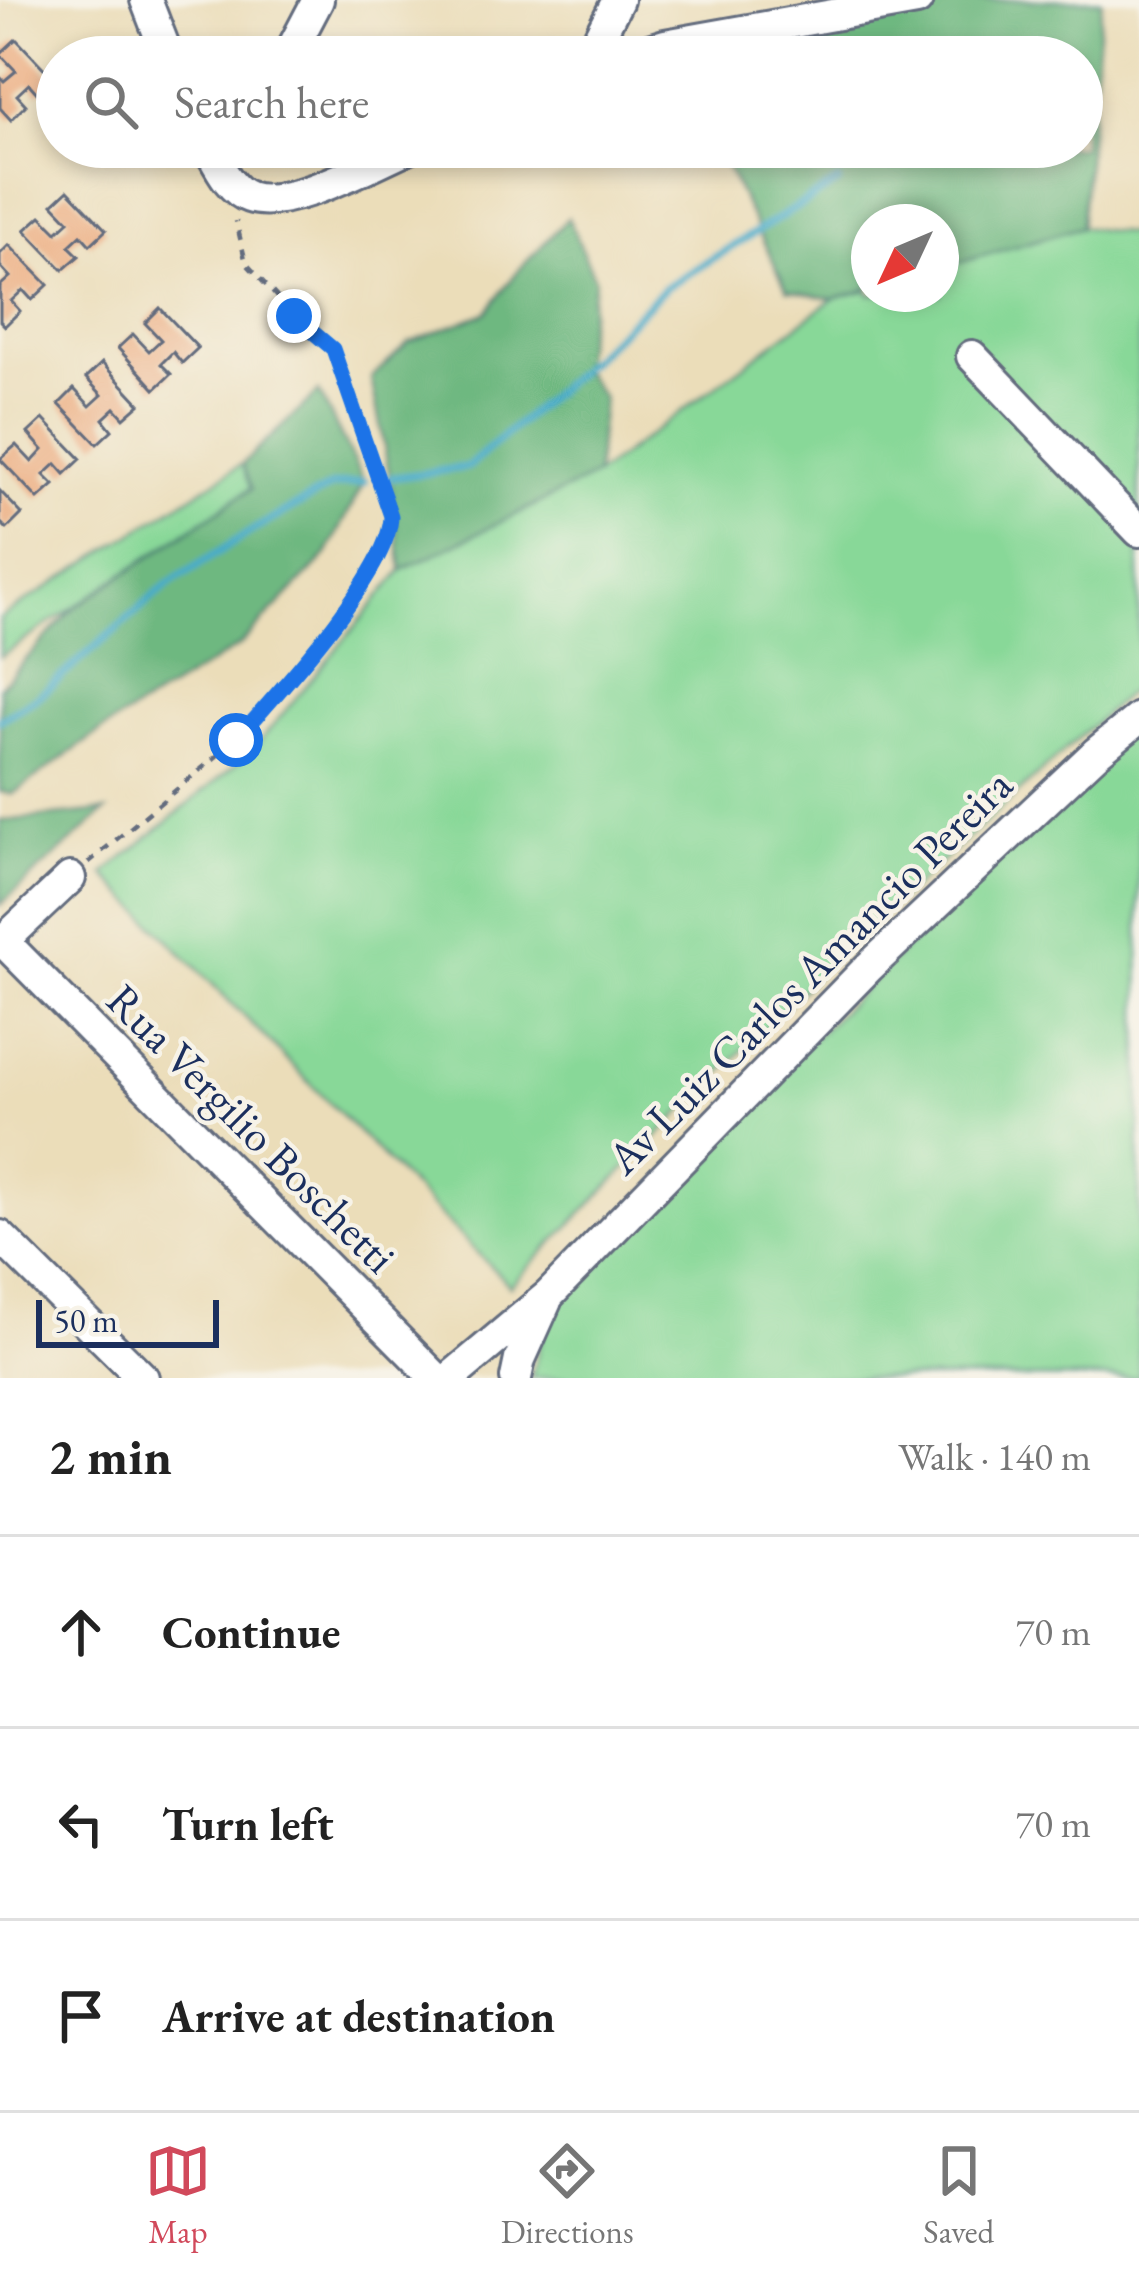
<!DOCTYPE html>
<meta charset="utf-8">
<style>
:root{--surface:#fff;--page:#f2f2f2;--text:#222;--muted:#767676;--line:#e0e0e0;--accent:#d1495b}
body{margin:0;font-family:"EB Garamond",serif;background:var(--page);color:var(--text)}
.compass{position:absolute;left:851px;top:204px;width:108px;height:108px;border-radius:50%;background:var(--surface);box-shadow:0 6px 18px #0003;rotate:226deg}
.scale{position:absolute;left:36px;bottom:30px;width:183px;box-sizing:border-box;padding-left:12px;border:6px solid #1b2f5e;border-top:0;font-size:33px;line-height:42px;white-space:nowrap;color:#1b2f5e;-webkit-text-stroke:9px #f7f3e8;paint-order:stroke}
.stop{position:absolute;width:36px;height:36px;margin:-27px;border:9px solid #1a73e8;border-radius:50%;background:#fff}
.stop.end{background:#1a73e8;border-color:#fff;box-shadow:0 3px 12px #0008}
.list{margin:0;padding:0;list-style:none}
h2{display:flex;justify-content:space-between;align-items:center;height:156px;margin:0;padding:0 48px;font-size:51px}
h2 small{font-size:39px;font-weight:400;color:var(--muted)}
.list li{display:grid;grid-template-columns:78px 1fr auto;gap:36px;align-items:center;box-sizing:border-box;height:192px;padding:0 48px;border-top:3px solid var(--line)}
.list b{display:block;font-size:45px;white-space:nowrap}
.list em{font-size:39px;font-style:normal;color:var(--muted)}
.icon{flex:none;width:66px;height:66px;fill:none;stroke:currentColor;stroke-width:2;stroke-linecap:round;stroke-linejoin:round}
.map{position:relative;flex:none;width:1139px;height:1378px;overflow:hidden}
.search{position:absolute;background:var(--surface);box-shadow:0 6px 18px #0003;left:36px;right:36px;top:36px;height:132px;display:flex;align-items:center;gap:30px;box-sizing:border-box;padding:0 42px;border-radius:66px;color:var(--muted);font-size:45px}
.sheet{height:732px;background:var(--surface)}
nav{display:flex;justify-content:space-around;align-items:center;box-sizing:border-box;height:168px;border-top:3px solid var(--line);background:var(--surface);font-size:33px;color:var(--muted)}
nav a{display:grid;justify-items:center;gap:6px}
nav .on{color:var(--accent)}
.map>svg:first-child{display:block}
</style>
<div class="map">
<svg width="1139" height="1378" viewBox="0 0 1139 1378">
<rect width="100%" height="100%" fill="#f7f3e8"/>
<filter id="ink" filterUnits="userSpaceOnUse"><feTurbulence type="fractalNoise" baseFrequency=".00833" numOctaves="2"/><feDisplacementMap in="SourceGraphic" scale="24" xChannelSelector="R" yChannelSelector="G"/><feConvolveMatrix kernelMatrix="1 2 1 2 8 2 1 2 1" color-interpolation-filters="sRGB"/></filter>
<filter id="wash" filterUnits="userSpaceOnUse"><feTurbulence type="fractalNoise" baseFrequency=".004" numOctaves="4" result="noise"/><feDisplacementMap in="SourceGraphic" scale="48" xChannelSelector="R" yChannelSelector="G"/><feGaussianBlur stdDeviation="2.7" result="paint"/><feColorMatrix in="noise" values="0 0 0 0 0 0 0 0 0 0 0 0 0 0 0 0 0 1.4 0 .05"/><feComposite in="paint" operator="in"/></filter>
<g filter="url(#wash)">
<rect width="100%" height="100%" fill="#ebddb9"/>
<g fill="#88d898" stroke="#52847b" stroke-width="3">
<polygon points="1081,227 1139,235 1139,683 813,979 510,1286 104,874 251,752 402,570 596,475 833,299 869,289 869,294 941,294 941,268"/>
<polygon points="242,464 251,488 0,657 0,618"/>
<polygon points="1139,719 1139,1378 531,1378 549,1308 605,1243"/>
</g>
<g fill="#6eb880" stroke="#44746f" stroke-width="3">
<polygon points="917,0 1102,0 1081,227 941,268 941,222 869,222 869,289 833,299 787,290 717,147 1082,147 1082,57 694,57 705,38"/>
<polygon points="568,218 595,279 581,368 603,398 596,475 402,570 390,478 371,378 409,342 486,313 517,272"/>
<polygon points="319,392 364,482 326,556 239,646 98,733 13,794 0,792 0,687 74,608 251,489 242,464"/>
<polygon points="106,811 0,905 0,821"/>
</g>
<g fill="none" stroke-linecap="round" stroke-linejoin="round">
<g stroke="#4aacc9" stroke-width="8">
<polyline points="390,478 468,467 581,369 666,287 838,182"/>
<polyline points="0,720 39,696 167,585 255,529 332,486 364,482"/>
</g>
</g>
<g id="blocks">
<g fill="#eba676">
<polygon points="16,39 54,79 38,94 29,84 17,95 26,105 11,120 0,108 0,77 4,81 16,71 0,54"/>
<polygon points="68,190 106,230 90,245 81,235 69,246 79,256 63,270 25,230 41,216 57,232 69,221 53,204"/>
<polygon points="9,245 48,285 32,300 23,290 11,301 20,311 5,326 0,321 0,286 10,277 0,266 0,254"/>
<polygon points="160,308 198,348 182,363 173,352 161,364 171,374 155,389 118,348 133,334 149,351 161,340 145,323"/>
<polygon points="102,363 140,404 124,418 115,408 103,419 112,430 97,444 59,404 74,389 90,406 102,395 86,378"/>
<polygon points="43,419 81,459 65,474 56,464 44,475 54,485 38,499 0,459 16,445 32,462 43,450 28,433"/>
<polygon points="0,491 22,514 7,529 0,522"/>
</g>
</g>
</g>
<g filter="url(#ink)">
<use href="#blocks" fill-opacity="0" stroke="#646c7e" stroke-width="3"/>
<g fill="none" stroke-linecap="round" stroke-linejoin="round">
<defs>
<g id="minor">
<polyline points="146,0 168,57"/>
<polyline points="288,57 318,0"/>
<polyline points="589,57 618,0"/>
<polyline points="627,57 665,45 917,0"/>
<path d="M 208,147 C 218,164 230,191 249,197 C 288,211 373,163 410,147"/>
<polyline points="972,356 1139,531"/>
<polyline points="3,941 436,1378"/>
<polyline points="0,944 70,878"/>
<polyline points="0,1236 143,1378"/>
<polyline points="450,1378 549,1295 869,967 1096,753 1139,718"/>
<polyline points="516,1378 520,1359 546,1301"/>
</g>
</defs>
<use href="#minor" stroke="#646c7e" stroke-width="36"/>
<polyline stroke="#646c7e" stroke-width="4.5" stroke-dasharray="9 9" stroke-linecap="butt" points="88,863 236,740 313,653 370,570 391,533 391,516 333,349 294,316 246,263 236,221"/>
<use href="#minor" stroke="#fff" stroke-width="30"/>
</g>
</g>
<g fill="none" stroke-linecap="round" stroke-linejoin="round" filter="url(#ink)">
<path stroke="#1a73e8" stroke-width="15" d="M 236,740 C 275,696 390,572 391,516 L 333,349 L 294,316"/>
</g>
<g text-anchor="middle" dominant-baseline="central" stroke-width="9" stroke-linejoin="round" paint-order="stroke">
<g font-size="45" fill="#1b2f5e" stroke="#f7f3e8">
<text transform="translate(809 971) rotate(-45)">Av Luiz Carlos Amancio Pereira</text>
<text transform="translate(252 1128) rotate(45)">Rua Vergilio Boschetti</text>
</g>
</g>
</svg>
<svg class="compass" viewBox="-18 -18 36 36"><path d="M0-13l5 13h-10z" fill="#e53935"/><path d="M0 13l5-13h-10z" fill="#767676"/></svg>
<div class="scale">50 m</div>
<div class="stop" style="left:236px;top:740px"></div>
<div class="stop end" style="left:294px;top:316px"></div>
<div class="search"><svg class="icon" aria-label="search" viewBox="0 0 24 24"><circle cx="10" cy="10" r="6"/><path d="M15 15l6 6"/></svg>Search here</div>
</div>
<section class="sheet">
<h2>2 min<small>Walk · 140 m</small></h2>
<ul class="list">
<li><svg class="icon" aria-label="ahead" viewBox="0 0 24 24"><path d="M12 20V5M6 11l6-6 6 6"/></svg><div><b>Continue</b></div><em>70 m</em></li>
<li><svg class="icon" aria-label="left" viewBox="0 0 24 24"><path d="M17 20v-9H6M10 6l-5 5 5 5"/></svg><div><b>Turn left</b></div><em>70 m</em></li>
<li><svg class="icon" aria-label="arrive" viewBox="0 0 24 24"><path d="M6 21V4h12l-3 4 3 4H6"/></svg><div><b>Arrive at destination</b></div></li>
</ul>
</section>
<nav>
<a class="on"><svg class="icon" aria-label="map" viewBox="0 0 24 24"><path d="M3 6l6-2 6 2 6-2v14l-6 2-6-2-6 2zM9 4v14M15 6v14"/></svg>Map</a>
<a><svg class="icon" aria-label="directions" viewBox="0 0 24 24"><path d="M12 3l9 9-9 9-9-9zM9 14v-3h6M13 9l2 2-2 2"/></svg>Directions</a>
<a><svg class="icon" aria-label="saved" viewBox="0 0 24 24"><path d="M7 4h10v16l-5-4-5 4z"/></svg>Saved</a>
</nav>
